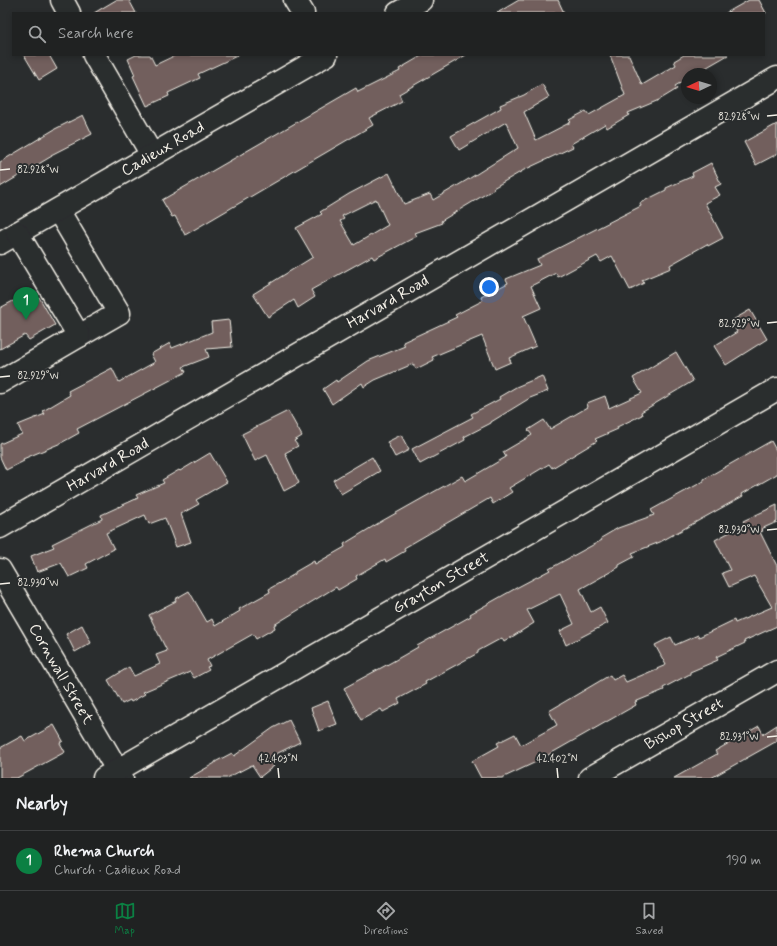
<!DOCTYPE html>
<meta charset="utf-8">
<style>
:root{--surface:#202222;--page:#282a2a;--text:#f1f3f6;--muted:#a2a4a5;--line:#3d3f40;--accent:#0b8043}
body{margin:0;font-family:Mynerve,sans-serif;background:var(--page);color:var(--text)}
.compass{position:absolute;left:681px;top:68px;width:36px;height:36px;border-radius:50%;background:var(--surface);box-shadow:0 2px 6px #0003;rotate:266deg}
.you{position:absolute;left:489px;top:287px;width:14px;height:14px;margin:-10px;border:3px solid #fff;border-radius:50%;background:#1a73e8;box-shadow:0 0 0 6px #1a73e833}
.badge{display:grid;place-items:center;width:26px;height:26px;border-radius:50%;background:var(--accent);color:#fff;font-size:13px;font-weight:700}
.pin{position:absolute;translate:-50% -33px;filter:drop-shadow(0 1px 2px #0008)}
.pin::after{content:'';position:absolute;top:21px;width:14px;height:12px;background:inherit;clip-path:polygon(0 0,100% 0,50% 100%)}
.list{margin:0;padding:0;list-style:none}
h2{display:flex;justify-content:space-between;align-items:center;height:52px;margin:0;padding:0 16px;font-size:17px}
h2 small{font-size:13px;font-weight:400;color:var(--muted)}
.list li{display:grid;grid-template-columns:26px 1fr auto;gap:12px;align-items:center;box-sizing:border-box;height:60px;padding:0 16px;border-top:1px solid var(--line)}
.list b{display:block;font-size:15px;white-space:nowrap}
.list p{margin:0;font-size:13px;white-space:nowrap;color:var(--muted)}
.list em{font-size:13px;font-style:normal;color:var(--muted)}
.icon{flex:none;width:22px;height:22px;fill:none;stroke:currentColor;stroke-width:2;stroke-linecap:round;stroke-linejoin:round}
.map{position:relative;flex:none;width:777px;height:778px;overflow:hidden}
.search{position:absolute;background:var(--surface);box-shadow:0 2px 6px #0003;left:12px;right:12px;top:12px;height:44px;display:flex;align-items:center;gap:10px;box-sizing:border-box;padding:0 14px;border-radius:0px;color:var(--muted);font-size:15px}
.sheet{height:112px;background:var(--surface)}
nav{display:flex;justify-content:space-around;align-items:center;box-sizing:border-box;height:56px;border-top:1px solid var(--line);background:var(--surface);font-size:11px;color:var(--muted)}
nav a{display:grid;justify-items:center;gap:2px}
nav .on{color:var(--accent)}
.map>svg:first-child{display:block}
</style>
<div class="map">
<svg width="777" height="778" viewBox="0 0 777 778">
<rect width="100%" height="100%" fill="#2a2d2e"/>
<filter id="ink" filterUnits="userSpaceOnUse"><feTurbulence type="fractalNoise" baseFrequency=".025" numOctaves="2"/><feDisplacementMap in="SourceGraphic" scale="8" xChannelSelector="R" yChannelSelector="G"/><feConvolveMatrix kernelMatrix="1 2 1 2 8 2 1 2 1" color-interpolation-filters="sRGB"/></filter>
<g filter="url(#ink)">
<g fill="#725f5d" stroke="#f4f1e8" fill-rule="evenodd">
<polygon points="116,0 129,0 136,13 94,13"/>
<polygon points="519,0 558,0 564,13 497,13"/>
<polygon points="749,0 759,0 766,13 726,13"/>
<polygon points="24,55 49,55 57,69 39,80"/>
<polygon points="136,55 150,55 155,65 176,55 239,55 198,74 200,78 168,93 169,96 147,106 133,76 135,75 128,59"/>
<polygon points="423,55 466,55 399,94 402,101 369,118 373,125 185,235 175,216 172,217 162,200 356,88 358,92 400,71 399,69"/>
<path d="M 610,55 L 629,55 L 642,85 L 676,65 L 674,61 L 684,55 L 728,55 L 695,74 L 687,74 L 687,79 L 675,86 L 677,89 L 659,100 L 628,113 L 629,115 L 607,128 L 605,124 L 571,144 L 573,147 L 524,170 L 493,188 L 494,189 L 441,221 L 442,223 L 415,233 L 417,236 L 374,259 L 372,256 L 311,290 L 315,297 L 298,308 L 294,300 L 268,317 L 253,294 L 313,257 L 296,228 L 322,214 L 320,212 L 349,194 L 389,173 L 404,204 L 430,194 L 433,200 L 467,180 L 518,148 L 506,122 L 459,150 L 451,136 L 501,108 L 500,105 L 524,95 L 542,84 L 549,97 L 524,112 L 536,140 L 571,122 L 569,120 L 586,111 L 589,115 L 625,95 ZM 376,199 L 388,225 L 354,245 L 340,221 L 344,219 L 342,216 Z"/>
<polygon points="83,115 92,134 51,155 52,156 0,187 0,162 55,129"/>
<polygon points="777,124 777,154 756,165 744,142"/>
<polygon points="711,163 721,184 715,187 720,195 705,203 723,238 708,246 707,244 670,265 671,268 642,280 644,283 630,290 612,256 601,262 597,256 558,277 556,273 531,286 541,308 523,316 536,346 509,358 511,362 495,369 482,336 432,357 434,360 416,369 413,364 375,380 364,387 362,383 332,404 323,389 336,380 337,382 368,361 405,346 403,342 457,317 455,315 482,301 481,297 508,283 506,279 540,265 537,259 641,206 640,203 666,190 666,188 693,176 692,173"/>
<polygon points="33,292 37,299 39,297 55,325 29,340 25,335 0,349 0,308 13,301 14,302"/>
<polygon points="750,310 767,339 726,365 714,346 737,332 731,321"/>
<polygon points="229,320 232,347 206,349 209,357 183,367 186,372 77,429 79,433 61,443 23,459 24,461 6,470 0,457 0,444 22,434 18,425 45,414 43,411 70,395 68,391 112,368 119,382 155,362 151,354 170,343 172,348 212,332 211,322"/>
<polygon points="676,352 693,381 641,412 642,415 617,427 618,429 595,439 597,441 552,468 549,464 509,488 512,492 493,504 490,498 404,548 405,551 386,562 385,559 356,576 357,579 338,590 336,587 274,625 275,628 256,639 253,634 207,660 210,666 207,667 209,670 194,678 190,672 143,692 145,694 131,702 130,700 122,704 108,680 129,667 134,676 160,664 156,655 167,651 149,615 176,601 175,599 189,591 207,622 212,619 215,626 240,611 239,609 270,592 269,589 295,574 295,572 314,561 315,564 345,547 344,544 382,521 462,476 465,481 506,457 503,452 532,435 528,430 544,420 550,429 588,407 587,403 605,396 609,408 642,393 633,378"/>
<polygon points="542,376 548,391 530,398 491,422 491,423 464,437 465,440 420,464 412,449 473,417 471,414 500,399 499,397 516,387"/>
<polygon points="288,411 302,436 294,441 298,446 285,453 299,483 284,491 267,455 255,461 242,434"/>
<polygon points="401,435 409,450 395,457 387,442"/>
<polygon points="771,441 777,452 777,474 742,494 743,496 660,542 632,553 634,557 619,565 619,567 580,589 591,612 600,607 608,623 566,645 560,631 574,624 560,594 527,610 534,623 504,642 502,638 478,651 478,653 425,682 426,684 398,699 400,703 383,712 381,709 361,720 344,688 392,662 418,647 417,646 471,616 470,614 518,587 550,570 549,569 602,540 601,538 618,528 654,515 651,510 704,481 704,479"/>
<polygon points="210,453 227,482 196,500 199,504 181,514 191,542 176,547 165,518 149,524 145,515 106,533 114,549 86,564 88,568 69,577 61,563 37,572 31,556 54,547 52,544 102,519 101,515 138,498 136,495 164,483 162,480 179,470 180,471"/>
<polygon points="372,457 380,471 341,494 333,480"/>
<polygon points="777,505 777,522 761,529 763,531 760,532 777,566 777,626 744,641 745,643 716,657 718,660 690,672 690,674 663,688 664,690 635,702 636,705 534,763 502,778 481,778 472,761 499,746 497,743 515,734 521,745 557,725 549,711 610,675 613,680 622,675 626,682 666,665 655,645 671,637 675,645 698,635 699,637 734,620 735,623 772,607 754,576 729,587 722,573 730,570 715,540 745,524 743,521"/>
<polygon points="82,625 91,643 75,652 66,634"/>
<polygon points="328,701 337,724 319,731 311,708"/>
<polygon points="289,720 300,742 268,758 274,766 260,777 252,765 227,778 189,778 215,763 215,762 232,753 234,756 273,728"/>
<polygon points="54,725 63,741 60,743 65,752 17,778 0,778 0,748 22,736 25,741"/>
<polygon points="777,725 777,741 711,778 674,778 717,754 715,751 759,726 763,734"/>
</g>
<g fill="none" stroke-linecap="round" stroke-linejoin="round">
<defs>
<g id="minor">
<polyline points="62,0 69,13"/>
<polyline points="295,0 303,13"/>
<polyline points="398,13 421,0"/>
<polyline points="94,55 152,155"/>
<polyline points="58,210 119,313 79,336"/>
<polyline points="0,243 326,55"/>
<polyline points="0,382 79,336 17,233"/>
<polyline points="0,527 777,78"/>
<polyline points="0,570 122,778"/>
<polyline points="104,778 777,389"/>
<polyline points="590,778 777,671"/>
</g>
</defs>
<use href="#minor" stroke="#f4f1e8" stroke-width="25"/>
<use href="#minor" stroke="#2a2d2e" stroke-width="22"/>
</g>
</g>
<path fill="none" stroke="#f4f1e8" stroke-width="1.5" d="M 767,116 L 777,115M 0,170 L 10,169M 767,323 L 777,322M 0,377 L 10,376M 767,530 L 777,529M 0,584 L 10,583M 767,737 L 777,736M 278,768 L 279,778M 557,768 L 558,778"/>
<g text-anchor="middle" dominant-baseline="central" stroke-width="4" stroke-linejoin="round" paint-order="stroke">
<g font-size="16" fill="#f4f1e8" stroke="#2a2d2e">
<text transform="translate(163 149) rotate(-30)">Cadieux Road</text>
<text transform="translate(388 302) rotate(-30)">Harvard Road</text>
<text transform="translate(108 465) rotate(-30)">Harvard Road</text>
<text transform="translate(441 583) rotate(-30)">Grayton Street</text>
<text transform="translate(61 674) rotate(60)">Cornwall Street</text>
<text transform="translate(684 724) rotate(-30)">Bishop Street</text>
</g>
</g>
<g font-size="10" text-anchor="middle" fill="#f4f1e8" stroke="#2a2d2e" stroke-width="4" stroke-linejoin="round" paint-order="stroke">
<text x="739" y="120">82.928°W</text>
<text x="38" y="173">82.928°W</text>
<text x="739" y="327">82.929°W</text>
<text x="38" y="379">82.929°W</text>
<text x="739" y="533">82.930°W</text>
<text x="38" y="586">82.930°W</text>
<text x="739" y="740">82.931°W</text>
<text x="278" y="762">42.403°N</text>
<text x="557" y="762">42.402°N</text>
</g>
</svg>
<svg class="compass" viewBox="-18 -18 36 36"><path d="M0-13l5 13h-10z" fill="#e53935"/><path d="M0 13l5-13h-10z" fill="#a2a4a5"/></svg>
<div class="you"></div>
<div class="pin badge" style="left:26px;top:320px">1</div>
<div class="search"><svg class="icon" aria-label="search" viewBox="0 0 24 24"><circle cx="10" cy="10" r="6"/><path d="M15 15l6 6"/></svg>Search here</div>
</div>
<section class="sheet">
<h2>Nearby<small></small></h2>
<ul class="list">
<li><span class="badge">1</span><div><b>Rhema Church</b><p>Church · Cadieux Road</p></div><em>190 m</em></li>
</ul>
</section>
<nav>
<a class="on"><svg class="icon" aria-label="map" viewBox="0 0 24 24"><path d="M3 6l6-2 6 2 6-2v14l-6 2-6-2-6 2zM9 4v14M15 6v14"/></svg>Map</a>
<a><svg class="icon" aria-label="directions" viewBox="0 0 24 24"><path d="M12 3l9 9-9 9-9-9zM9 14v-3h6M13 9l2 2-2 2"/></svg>Directions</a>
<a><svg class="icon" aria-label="saved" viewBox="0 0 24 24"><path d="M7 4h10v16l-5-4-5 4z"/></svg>Saved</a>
</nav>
